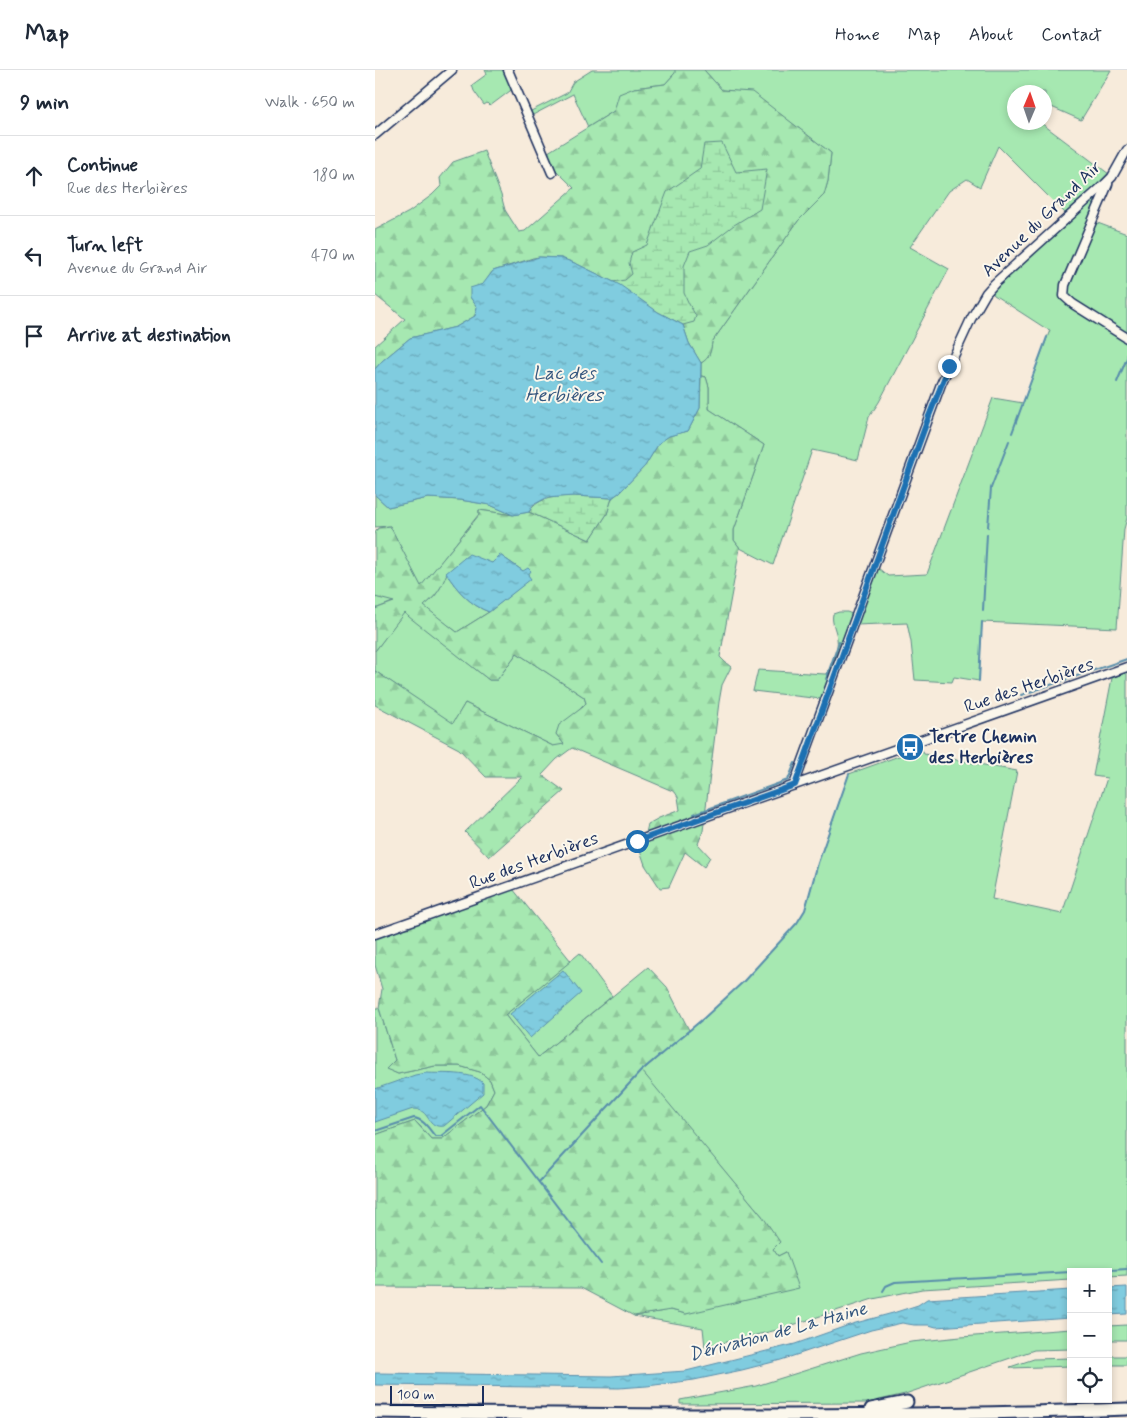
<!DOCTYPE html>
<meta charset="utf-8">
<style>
:root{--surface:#fff;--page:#f2f2f3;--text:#1f2937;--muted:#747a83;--line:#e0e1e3}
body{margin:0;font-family:Mynerve,sans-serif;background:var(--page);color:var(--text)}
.controls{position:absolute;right:15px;bottom:15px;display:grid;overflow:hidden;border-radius:0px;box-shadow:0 2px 8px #0003}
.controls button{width:45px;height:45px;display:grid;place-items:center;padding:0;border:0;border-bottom:1px solid var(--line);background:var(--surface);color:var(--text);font:25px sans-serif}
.compass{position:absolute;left:632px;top:15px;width:45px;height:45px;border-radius:50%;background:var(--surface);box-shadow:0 2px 8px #0003;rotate:2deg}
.scale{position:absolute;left:15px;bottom:12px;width:94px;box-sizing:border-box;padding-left:5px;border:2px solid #1b2f5e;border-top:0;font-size:14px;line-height:18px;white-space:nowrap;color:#1b2f5e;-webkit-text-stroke:4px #fbf7ec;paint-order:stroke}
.stop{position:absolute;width:15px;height:15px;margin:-11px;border:4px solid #1f6fb2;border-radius:50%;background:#fff}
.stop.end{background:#1f6fb2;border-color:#fff;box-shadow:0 1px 5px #0008}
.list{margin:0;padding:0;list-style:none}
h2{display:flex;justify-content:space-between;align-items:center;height:65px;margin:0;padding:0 20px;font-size:21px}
h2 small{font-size:16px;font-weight:400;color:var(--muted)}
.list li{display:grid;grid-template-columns:32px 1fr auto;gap:15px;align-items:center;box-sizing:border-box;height:80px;padding:0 20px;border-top:1px solid var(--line)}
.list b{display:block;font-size:19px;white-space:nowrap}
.list p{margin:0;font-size:16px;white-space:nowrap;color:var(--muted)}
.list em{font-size:16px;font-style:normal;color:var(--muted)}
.icon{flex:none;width:28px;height:28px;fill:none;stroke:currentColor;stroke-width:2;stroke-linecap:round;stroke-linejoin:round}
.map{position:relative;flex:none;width:752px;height:1348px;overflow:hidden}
header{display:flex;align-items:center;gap:30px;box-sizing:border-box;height:70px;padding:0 25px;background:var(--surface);border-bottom:1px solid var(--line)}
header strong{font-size:24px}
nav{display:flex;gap:28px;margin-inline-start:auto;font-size:18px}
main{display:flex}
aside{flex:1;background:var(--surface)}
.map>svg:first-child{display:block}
</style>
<header>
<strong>Map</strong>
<nav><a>Home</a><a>Map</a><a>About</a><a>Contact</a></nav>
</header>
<main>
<aside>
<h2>9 min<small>Walk · 650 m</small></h2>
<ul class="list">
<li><svg class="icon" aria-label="ahead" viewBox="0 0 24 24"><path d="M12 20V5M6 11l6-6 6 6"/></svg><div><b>Continue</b><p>Rue des Herbières</p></div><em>180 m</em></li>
<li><svg class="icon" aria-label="left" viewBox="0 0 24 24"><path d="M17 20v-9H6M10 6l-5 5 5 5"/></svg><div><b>Turn left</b><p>Avenue du Grand Air</p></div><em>470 m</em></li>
<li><svg class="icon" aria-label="arrive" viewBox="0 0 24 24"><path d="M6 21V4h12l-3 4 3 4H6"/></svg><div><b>Arrive at destination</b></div></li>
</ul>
</aside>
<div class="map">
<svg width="752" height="1348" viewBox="0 0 752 1348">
<defs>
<pattern id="forest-firs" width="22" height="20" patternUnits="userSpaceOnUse" patternTransform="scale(1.25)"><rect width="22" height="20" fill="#a6e8b1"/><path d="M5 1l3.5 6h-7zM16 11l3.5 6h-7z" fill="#8ec79b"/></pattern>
<pattern id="wetland-marsh" width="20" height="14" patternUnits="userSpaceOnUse" patternTransform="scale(1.25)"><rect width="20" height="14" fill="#a6e8b1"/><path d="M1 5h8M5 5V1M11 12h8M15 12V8" fill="none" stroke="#8ec79b"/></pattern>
<pattern id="water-ripples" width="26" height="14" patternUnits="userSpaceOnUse" patternTransform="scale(1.25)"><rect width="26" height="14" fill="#80ccdf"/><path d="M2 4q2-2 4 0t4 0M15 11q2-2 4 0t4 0" fill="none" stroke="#68a6b8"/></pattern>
</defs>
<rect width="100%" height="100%" fill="#f7ebdb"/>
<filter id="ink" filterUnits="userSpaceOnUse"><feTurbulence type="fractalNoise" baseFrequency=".02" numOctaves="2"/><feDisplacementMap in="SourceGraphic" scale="10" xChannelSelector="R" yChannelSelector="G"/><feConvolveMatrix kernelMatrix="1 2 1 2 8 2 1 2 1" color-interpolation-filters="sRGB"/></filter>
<g filter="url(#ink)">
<g fill="#a6e8b1" stroke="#608c88">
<polygon points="110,0 130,0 139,18 115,36 112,33 109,35 99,21 97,15 112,4"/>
<polygon points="217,0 300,0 301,2 290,14 259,18 239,41 213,57 198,24 154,47 152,43 192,23 198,12"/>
<path d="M 329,0 L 736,0 L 706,50 L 672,35 L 670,38 L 670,22 L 640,22 L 640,52 L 666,53 L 734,104 L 690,143 L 623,76 L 605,117 L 592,109 L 574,121 L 535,177 L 574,199 L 504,332 L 494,347 L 483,390 L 437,380 L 398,495 L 365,478 L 359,470 L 359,460 L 389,375 L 334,339 L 334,317 L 331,307 L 326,306 L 326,293 C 335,288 335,281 337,272 L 423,151 L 449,125 L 453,111 L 456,83 L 377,23 L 347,20 Z"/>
<polygon points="718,128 723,132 687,226 752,271 752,448 749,459 742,558 607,552 604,611 579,607 577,612 540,610 536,572 532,553 481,555 490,534 503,498 513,506 552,504 618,328 648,333 675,260 670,258 619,225 617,222"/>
<polygon points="720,152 752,164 752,266 698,233 691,222"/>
<polygon points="0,425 13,437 53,428 85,430 115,435 138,445 104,440 104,444 46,517 15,456 0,457"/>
<path d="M 71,503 C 82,520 95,535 114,542 L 82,562 L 48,536 C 61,528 67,517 71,503 Z"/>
<polygon points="0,527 20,531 0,539"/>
<polygon points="29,542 114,610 122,610 142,583 209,627 211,633 207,637 181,664 190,675 178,676 90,633 78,654 0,601 0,581"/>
<path d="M 464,542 L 472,542 L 477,544 L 446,629 L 378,621 L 383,600 L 450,604 L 453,603 C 457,592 464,580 462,568 C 461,560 456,552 458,544 Z"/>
<polygon points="752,602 752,1206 733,1207 733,1202 696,1202 696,1210 547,1219 498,1229 402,1260 330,1277 328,1258 259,1246 296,1240 311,1244 411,1182 403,1186 398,1179 388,1147 266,1001 329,948 368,912 422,853 430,840 443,793 474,704 546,678 549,684 642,701 617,829 687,844 732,708 718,706 737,608"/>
<polygon points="205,883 237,926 163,987 130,945"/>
<polygon points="0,938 4,938 20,990 12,999 23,1004 60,996 84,996 105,1002 115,1010 119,1020 111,1035 67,1069 56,1069 45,1056 40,1051 0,1065"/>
<polygon points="752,1255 752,1270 733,1270 733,1256"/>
<polygon points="696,1259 696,1279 659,1280 530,1324 492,1333 305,1334 305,1330 381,1316 486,1283 536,1272 586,1267"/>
<rect x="733" y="1286" width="19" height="9"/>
<polygon points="696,1288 696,1296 636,1298 635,1297 659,1289"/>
</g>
<g fill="url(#forest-firs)" stroke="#608c88" fill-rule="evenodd">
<path d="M 300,0 L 329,0 L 347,20 L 377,22 L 456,83 L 453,111 L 449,125 L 423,151 L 337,272 C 336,281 335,288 326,293 L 314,273 L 308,255 L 283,242 L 245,215 L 202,194 L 186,188 L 164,187 L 158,188 L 118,201 L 108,215 L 95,227 L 102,237 L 100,246 L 81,257 L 35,268 L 7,291 L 0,299 L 0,276 L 30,249 L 0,225 L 0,160 L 34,142 L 57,125 L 66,116 L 65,108 L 78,92 L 109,81 L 126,125 L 130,140 L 144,162 L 150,161 L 199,118 C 189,107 175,97 170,84 L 239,41 L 244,24 L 259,18 L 290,14 L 300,3 Z"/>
<path d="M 326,306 L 331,307 L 334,317 L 334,339 L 389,375 L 359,460 L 359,470 L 365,478 L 345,587 L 350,592 L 356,597 L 347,615 L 344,632 L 328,761 L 323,774 L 335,787 L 329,797 L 310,782 L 294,817 L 285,818 L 270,795 L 262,771 L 270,768 L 273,754 L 284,748 L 305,740 L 303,727 L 300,722 L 197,678 L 182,689 L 167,705 L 189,721 L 114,787 L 90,762 L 147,707 L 111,707 L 84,679 L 0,635 L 0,601 L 78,653 L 90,633 L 178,676 L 189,674 L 181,664 L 184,655 L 208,637 L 211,633 L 209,627 L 142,583 L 122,610 L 114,610 L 29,543 L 0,581 L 0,539 L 19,532 L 0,527 L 0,463 L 3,458 L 15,456 L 46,516 L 104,445 L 104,440 L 138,445 L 154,442 L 215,470 L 232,444 L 237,428 L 245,422 L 270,396 L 284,373 L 294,366 L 313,361 L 325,338 ZM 125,485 L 148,501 L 155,509 L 114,542 L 82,562 L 49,536 C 61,526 66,519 72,503 L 117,493 Z"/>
<polygon points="138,819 196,891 130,945 163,987 273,897 292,917 314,960 267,1001 388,1147 405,1172 398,1179 403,1186 411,1182 424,1218 311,1244 296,1240 259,1246 206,1218 0,1217 0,1065 40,1051 56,1069 67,1069 111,1035 119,1020 115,1010 105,1002 84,996 60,996 23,1004 11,999 20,990 4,938 7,919 0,895 0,867"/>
</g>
<g fill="url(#wetland-marsh)" stroke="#608c88">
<polygon points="347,73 361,102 392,99 385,139 359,155 333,175 315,181 309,196 309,223 314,234 321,246 319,252 308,255 283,242 238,212 250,210 257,204 254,193 257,182 272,175 292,122 325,99 329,74"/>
<path d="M 199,426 L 237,428 L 232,444 L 215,470 L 154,442 C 164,426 182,427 199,426 Z"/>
</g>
<g fill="url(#water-ripples)" stroke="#588dab">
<polygon points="164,187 186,188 202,194 245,215 283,242 308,255 314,273 326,293 325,338 313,361 294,366 284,373 270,396 245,422 237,428 199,426 171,428 158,435 154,442 138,445 115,435 85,430 53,428 13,437 0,425 0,299 7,291 35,268 81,257 100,246 102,237 95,227 95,218 108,214 118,201"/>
<path d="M 94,484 L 117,493 L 125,485 L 148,501 L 153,498 L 156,501 L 153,505 L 156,509 L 114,542 C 95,535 82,520 71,503 Z"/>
<polygon points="188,900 206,923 155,968 135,944"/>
<path d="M 51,1003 C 67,1004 97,1001 108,1013 L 108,1023 L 69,1056 C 51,1059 56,1039 38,1039 L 0,1052 L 0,1019 L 40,1005 Z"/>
<polygon points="752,1217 752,1244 733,1245 733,1218"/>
<polygon points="696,1220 696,1248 561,1257 554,1255 539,1255 527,1253 518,1255 496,1260 406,1290 367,1300 319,1310 272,1316 244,1318 0,1315 0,1303 236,1306 311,1301 420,1274 477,1254 518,1243 543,1235 552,1229"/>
</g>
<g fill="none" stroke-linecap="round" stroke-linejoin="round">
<g stroke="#588dab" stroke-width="2">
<polyline points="742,312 752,288"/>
<polyline points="637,363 672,267"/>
<polyline points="613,457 616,418 634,371"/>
<polyline points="608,540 612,464"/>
<polyline points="451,609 464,572"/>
<polyline points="604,611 607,552"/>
<polyline points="646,625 752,589"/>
<polyline points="319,744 413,710 420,693"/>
<path d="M 0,1061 L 39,1048 C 48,1049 54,1059 60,1066 L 66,1066 L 105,1035 L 226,1194"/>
<polyline points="164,1112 266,1001 329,948 368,912 422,853 430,840 443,793 474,704"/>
<polyline points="702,1202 752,1199"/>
<polyline points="508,1221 511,1216 520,1212 696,1202"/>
</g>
<defs>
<g id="minor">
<polyline points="133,0 177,103"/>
<polyline points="0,65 77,0"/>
<polyline points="733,114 690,215 689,226 698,234 752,268"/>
<polyline points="419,715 566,314 596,249 611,223 620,213 730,114 737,107 752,80"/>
<polyline points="0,864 752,597"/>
</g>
<g id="highway">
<polyline points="496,1339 532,1332"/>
<path d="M 0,1342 C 251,1345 501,1348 752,1339"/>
</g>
</defs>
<use href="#minor" stroke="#1b2f5e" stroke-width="11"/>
<use href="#highway" stroke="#1b2f5e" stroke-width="15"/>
<use href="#minor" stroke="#fbf7ec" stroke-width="8"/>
<use href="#highway" stroke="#fbf7ec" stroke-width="11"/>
</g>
</g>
<g fill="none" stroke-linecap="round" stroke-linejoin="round" filter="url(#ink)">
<polyline stroke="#1f6fb2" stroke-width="6" points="262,771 420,715 554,346 574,296"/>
</g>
<defs>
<symbol id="bus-disc" viewBox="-11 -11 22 22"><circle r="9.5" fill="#1f6fb2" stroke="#fbf7ec"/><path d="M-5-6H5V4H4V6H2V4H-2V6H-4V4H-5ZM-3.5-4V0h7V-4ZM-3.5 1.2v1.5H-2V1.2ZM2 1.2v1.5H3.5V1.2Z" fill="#fff"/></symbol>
</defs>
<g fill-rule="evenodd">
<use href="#bus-disc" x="519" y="661" width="32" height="32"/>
</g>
<g text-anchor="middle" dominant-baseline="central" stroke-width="4" stroke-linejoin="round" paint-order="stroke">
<g font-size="18" fill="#1b2f5e" stroke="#fbf7ec">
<text transform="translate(667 149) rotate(-44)">Avenue du Grand Air</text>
<text transform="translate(654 616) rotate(-19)">Rue des Herbières</text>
<text transform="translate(159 791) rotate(-20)">Rue des Herbières</text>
</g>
<g font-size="18" font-weight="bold" fill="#1b2f5e" stroke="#fbf7ec" text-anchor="start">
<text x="554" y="667">Tertre Chemin<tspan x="554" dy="21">des Herbières</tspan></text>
</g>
<g font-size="19" font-style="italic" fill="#34567e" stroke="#fbf7ec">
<text x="189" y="303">Lac des<tspan x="189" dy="22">Herbières</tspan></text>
<text transform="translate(403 1262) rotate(-15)">Dérivation de La Haine</text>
</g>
</g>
</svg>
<div class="controls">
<button>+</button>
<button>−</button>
<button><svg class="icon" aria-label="locate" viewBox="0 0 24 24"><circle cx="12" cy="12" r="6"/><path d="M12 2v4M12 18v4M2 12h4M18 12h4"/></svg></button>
</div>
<svg class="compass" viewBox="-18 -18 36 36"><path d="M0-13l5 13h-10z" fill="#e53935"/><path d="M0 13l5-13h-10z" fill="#747a83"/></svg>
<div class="scale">100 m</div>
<div class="stop" style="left:262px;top:771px"></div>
<div class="stop end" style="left:574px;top:296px"></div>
</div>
</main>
